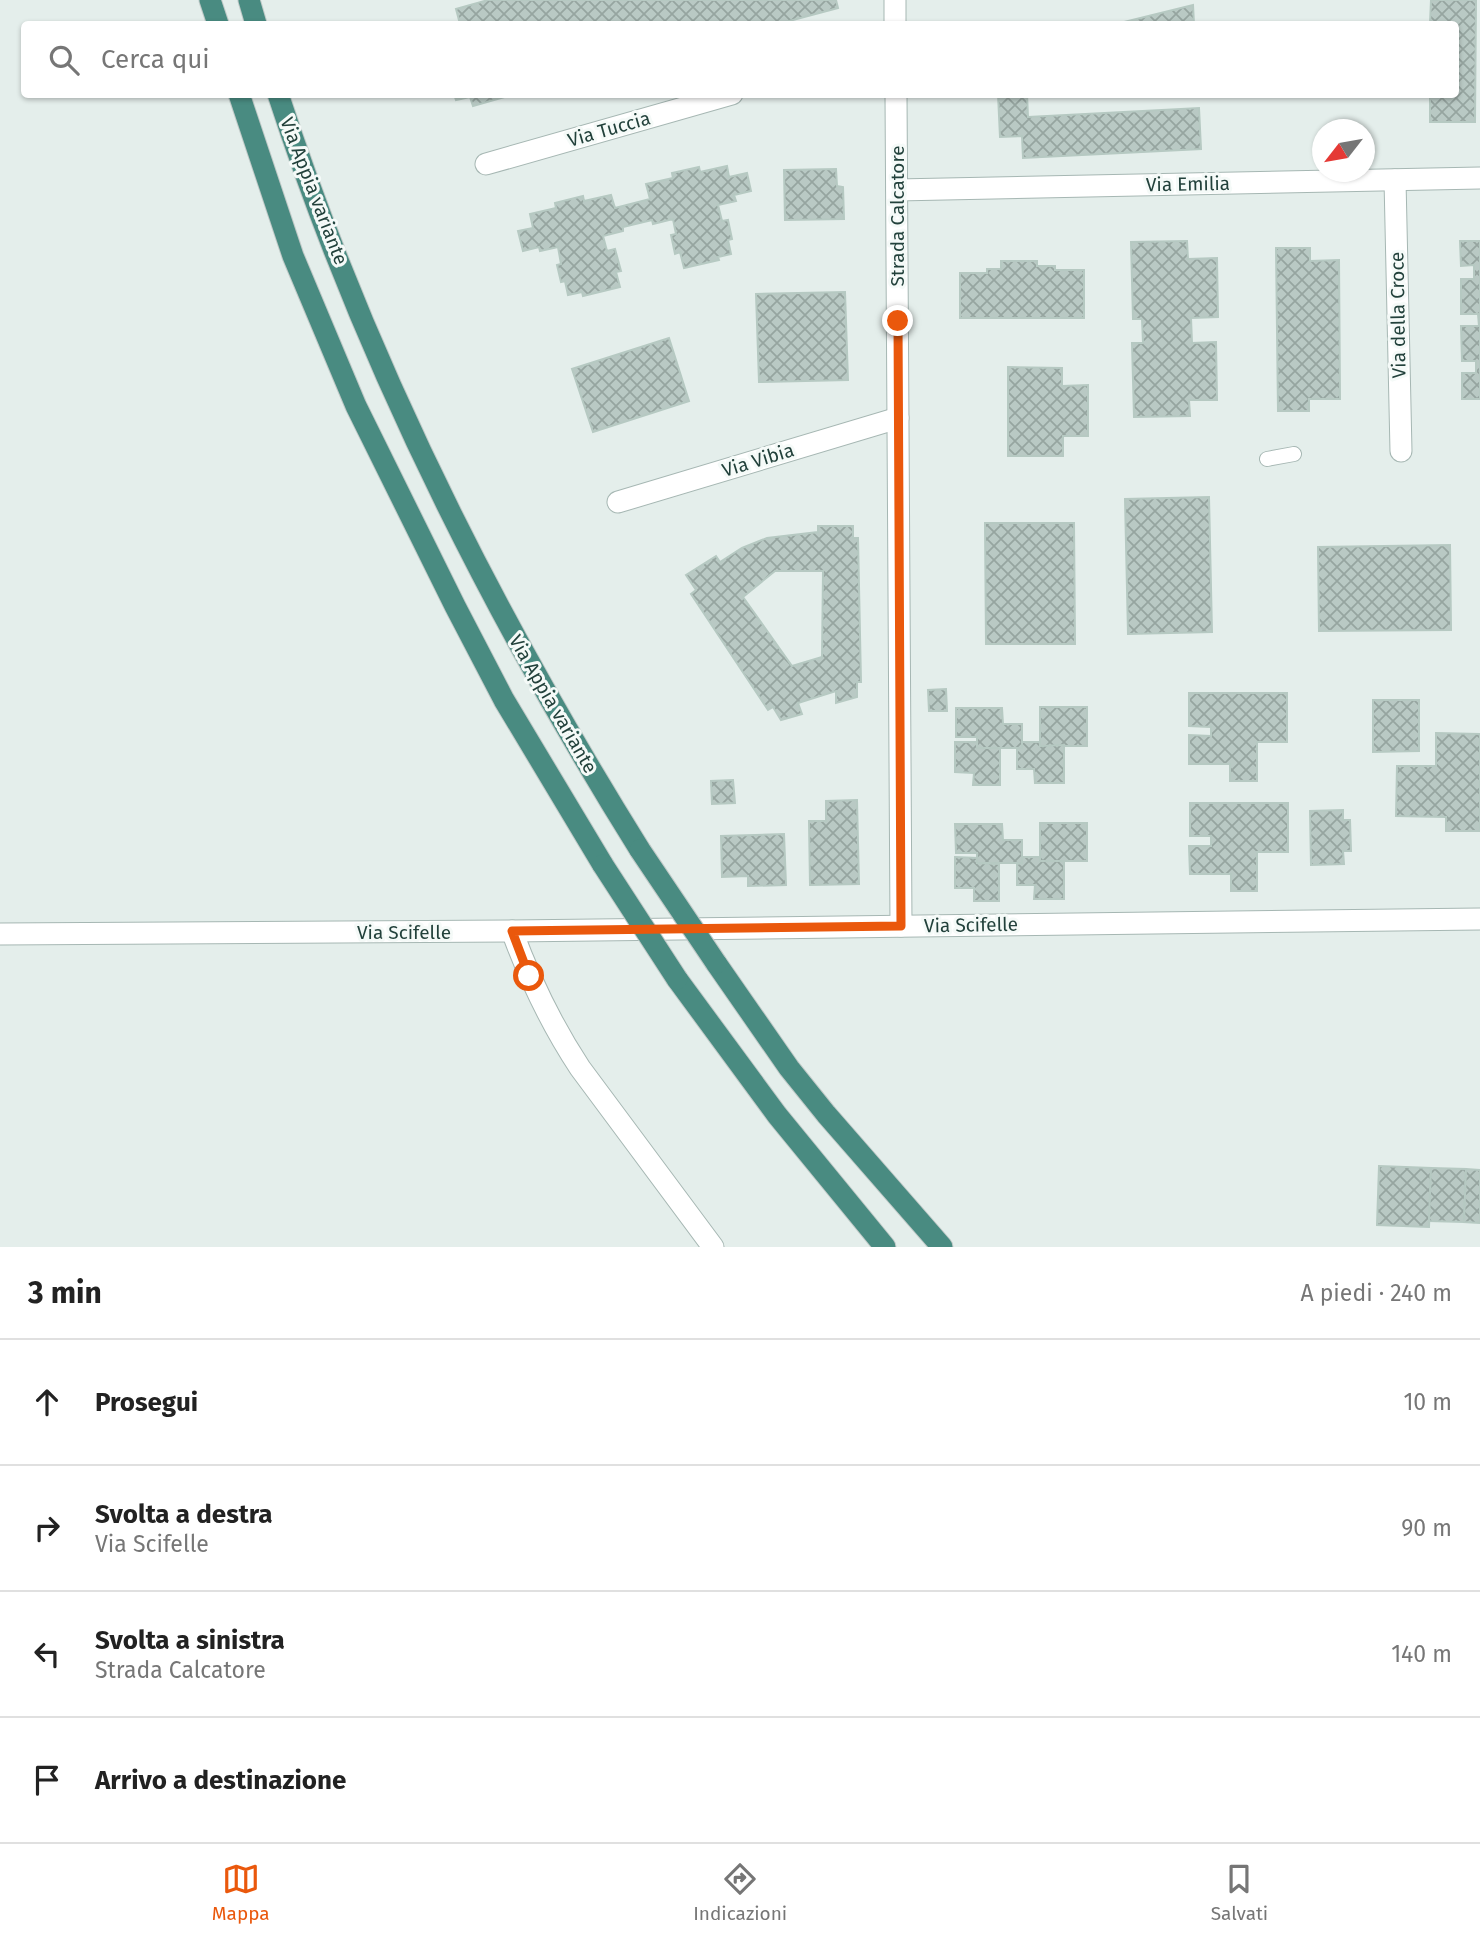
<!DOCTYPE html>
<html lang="it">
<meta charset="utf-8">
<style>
:root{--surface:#fff;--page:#f2f2f2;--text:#222;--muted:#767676;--line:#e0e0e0;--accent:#ea580c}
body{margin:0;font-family:"Fira Sans",sans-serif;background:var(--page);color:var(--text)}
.compass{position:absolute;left:1312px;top:119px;width:63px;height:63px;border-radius:50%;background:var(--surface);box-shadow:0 2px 5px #0004;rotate:239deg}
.stop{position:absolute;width:21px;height:21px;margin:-16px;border:5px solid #ea580c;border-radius:50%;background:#fff}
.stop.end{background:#ea580c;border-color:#fff;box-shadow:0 2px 7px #0008}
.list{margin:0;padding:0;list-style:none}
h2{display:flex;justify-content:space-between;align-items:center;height:91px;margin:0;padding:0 28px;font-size:30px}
h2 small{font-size:23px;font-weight:400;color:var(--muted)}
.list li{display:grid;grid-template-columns:46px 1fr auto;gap:21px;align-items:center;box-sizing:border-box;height:126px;padding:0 28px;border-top:2px solid var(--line)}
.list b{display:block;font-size:26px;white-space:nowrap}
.list p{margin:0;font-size:23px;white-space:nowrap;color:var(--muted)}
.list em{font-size:23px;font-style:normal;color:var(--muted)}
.icon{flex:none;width:38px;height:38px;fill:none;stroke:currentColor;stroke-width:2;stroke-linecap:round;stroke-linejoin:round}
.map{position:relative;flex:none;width:1480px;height:1247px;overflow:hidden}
.search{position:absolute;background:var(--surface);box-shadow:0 2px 5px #0004;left:21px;right:21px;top:21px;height:77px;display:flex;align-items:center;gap:18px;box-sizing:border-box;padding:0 24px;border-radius:7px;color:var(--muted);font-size:26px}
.sheet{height:595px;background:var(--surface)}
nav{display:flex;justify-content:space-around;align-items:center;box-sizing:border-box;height:98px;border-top:2px solid var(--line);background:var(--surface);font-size:19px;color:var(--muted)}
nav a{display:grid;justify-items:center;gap:4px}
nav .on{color:var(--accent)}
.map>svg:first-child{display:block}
</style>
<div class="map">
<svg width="1480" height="1247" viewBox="0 0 1480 1247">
<defs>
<pattern id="building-cross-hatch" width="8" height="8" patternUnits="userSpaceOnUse" patternTransform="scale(1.75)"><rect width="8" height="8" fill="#b9c9c4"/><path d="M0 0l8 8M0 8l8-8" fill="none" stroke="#96a5a0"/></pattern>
</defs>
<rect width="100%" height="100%" fill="#e4eeeb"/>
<g fill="url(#building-cross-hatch)" stroke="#b6c9c2" stroke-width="2" fill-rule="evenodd">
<polygon points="488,0 836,0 838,8 778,24 460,24 456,9"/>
<polygon points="1431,0 1476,0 1475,122 1430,122 1430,94 1456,94 1456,24 1430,24"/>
<polygon points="1193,5 1194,24 1116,24"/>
<polygon points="454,94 515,94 473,106 470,97 456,100"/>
<polygon points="998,94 1027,94 1028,117 1199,108 1201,149 1023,158 1022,136 1000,137"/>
<polygon points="727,166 729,177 747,173 751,191 734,195 736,201 718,205 722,221 728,220 732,239 728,240 731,254 718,257 719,260 684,268 680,252 675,254 671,235 676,234 673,219 653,224 652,220 623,227 623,231 603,236 607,251 615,249 621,271 616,272 620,287 583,296 582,292 568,295 565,281 561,282 557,265 561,264 558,247 540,251 539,247 523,251 518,231 533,228 530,214 556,208 555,203 583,196 584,201 611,195 615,208 650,199 646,184 673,178 672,173 699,167 700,172"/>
<polygon points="836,169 837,186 843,187 844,219 785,220 784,170"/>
<polygon points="1187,241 1188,259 1217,258 1218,317 1191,318 1192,343 1216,342 1217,400 1189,400 1190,416 1134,417 1132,343 1143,343 1142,319 1133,319 1131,242"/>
<polygon points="1460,241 1480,241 1480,399 1462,399 1462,373 1476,373 1476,361 1462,361 1461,326 1479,326 1478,314 1461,314 1461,279 1474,279 1474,265 1461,266"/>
<polygon points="1276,248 1310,248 1310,261 1339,260 1340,399 1309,399 1309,411 1278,411"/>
<polygon points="1001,261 1037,261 1037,266 1055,266 1055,270 1084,270 1084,318 960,318 960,273 987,273 987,269 1001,269"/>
<polygon points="845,292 848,380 759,382 756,294"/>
<polygon points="669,338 689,401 593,432 572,369"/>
<polygon points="1008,367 1062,368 1062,386 1088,385 1088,436 1063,436 1063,456 1008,456"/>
<polygon points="1209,497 1212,632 1128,634 1125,499"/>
<polygon points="985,523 1074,523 1075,644 986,644"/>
<path d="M 818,526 L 853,526 L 853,538 L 858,538 L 861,682 L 857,682 L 857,697 L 836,703 L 836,691 L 798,703 L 802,714 L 781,720 L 773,707 L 768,710 L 691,594 L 696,590 L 686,575 L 716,556 L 720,562 L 742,548 L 767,538 L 818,532 ZM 775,571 L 823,571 L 822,657 L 792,666 L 743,597 Z"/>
<polygon points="1450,545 1451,630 1319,631 1318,547"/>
<polygon points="946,689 947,711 929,711 928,690"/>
<polygon points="1189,693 1287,693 1287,742 1257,742 1257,781 1230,781 1230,764 1189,764 1189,735 1211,736 1211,727 1189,726"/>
<polygon points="1373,700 1419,700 1419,751 1373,752"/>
<rect x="1040" y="707" width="47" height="39"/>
<polygon points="956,708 1002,708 1003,724 1022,724 1022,748 977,748 977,737 956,737"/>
<polygon points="1436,733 1480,734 1480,831 1446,831 1446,817 1396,816 1397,766 1436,766"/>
<polygon points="955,742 977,742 977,748 1000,748 1000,785 973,785 974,773 955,772"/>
<polygon points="1022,742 1040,742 1040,746 1064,745 1064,783 1035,783 1034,769 1017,769 1017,748 1022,748"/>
<polygon points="733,780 735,803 712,804 711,781"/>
<polygon points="857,800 859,884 810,885 809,821 826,821 826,801"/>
<polygon points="1190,803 1288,803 1288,852 1257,852 1257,891 1231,891 1231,874 1190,874 1189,846 1211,846 1211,836 1190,836"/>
<polygon points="1343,810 1343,820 1350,820 1351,851 1343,851 1344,864 1311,865 1310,811"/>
<rect x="1040" y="823" width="47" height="38"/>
<polygon points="955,824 1002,824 1003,840 1022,840 1022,863 977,863 977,853 956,853"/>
<polygon points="784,834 786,885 748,886 748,876 722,877 721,836"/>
<polygon points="955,857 977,858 977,863 999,864 999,901 974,901 974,888 955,888"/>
<polygon points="1022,857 1040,857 1040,861 1064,861 1064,899 1034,899 1035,885 1017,885 1017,864 1022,863"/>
<polygon points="1379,1166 1431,1168 1429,1227 1377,1225"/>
<polygon points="1431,1168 1466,1169 1464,1222 1429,1221"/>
<polygon points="1466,1169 1480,1170 1480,1223 1464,1222"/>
</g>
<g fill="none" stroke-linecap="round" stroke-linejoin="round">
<defs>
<polyline id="service" points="1267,459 1294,454"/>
<g id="minor">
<polyline points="895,0 895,24"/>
<polyline points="896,94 901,926"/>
<polyline points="486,164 732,94"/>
<polyline points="1395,180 1401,451"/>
<polyline points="897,190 1480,178"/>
<polyline points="618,502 898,418"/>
<path d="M 512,931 C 530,980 551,1024 580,1068 L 713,1247"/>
</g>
<polyline id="tertiary" points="0,934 512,931 1480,919"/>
<g id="trunk">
<polyline points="210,0 218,24"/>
<polyline points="249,0 256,24"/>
<polyline points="239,94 293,256 356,406 455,606 504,700 603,865"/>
<path d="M 278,94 C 365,361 492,613 640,850"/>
<polyline points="716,963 789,1068 826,1114 942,1247"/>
<polyline points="677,979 777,1115 885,1247"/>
</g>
</defs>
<use href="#service" stroke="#a6b7b3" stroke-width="16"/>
<use href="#minor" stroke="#a6b7b3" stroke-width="23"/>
<use href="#tertiary" stroke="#a6b7b3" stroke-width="23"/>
<use href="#trunk" stroke="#c1cac8" stroke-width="23"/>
<use href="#service" stroke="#fff" stroke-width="14"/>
<use href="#minor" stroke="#fff" stroke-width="21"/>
<use href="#tertiary" stroke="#fff" stroke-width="21"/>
<use href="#trunk" stroke="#498b81" stroke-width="21"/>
<defs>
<g id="trunk-bridge">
<polyline points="640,850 716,963"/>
<polyline points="603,865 677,979"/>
</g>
</defs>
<use href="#trunk-bridge" stroke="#c1cac8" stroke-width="23" stroke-linecap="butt"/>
<use href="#trunk-bridge" stroke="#498b81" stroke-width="21"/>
</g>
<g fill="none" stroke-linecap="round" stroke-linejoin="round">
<polyline stroke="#ea580c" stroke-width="9" points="529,976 512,931 901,926 898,321"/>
</g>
<g text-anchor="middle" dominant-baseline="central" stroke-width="6" stroke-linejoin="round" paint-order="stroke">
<g font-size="19" fill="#22413b" stroke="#f5faf8">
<text transform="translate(609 129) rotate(-16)">Via Tuccia</text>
<text transform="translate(1188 184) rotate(-1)">Via Emilia</text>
<text transform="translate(314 191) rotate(69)">Via Appia variante</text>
<text transform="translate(897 216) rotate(-90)">Strada Calcatore</text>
<text transform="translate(1398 315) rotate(-91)">Via della Croce</text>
<text transform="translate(758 460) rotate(-17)">Via Vibia</text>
<text transform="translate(553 704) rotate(60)">Via Appia variante</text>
<text transform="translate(971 925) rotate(-1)">Via Scifelle</text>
<text x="404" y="932">Via Scifelle</text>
</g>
</g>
</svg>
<svg class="compass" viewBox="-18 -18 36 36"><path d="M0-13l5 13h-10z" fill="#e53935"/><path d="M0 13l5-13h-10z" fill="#767676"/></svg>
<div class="stop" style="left:529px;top:976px"></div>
<div class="stop end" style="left:898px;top:321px"></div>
<div class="search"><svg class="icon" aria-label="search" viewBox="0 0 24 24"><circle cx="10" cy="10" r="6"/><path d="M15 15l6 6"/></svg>Cerca qui</div>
</div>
<section class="sheet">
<h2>3 min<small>A piedi · 240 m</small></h2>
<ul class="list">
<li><svg class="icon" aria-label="ahead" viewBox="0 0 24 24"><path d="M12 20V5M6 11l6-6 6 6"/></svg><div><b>Prosegui</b></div><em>10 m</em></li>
<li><svg class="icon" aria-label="right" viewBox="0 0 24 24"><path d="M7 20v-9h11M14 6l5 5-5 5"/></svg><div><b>Svolta a destra</b><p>Via Scifelle</p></div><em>90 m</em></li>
<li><svg class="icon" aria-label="left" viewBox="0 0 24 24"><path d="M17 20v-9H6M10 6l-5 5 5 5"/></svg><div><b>Svolta a sinistra</b><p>Strada Calcatore</p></div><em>140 m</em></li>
<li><svg class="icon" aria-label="arrive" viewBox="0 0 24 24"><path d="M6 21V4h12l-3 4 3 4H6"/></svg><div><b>Arrivo a destinazione</b></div></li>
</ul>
</section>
<nav>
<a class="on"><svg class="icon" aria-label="map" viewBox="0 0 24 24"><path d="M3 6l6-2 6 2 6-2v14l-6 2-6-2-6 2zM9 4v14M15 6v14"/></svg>Mappa</a>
<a><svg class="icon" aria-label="directions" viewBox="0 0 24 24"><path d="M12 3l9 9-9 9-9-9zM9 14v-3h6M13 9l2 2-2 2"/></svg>Indicazioni</a>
<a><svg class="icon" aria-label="saved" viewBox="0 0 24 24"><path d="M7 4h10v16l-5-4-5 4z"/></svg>Salvati</a>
</nav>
